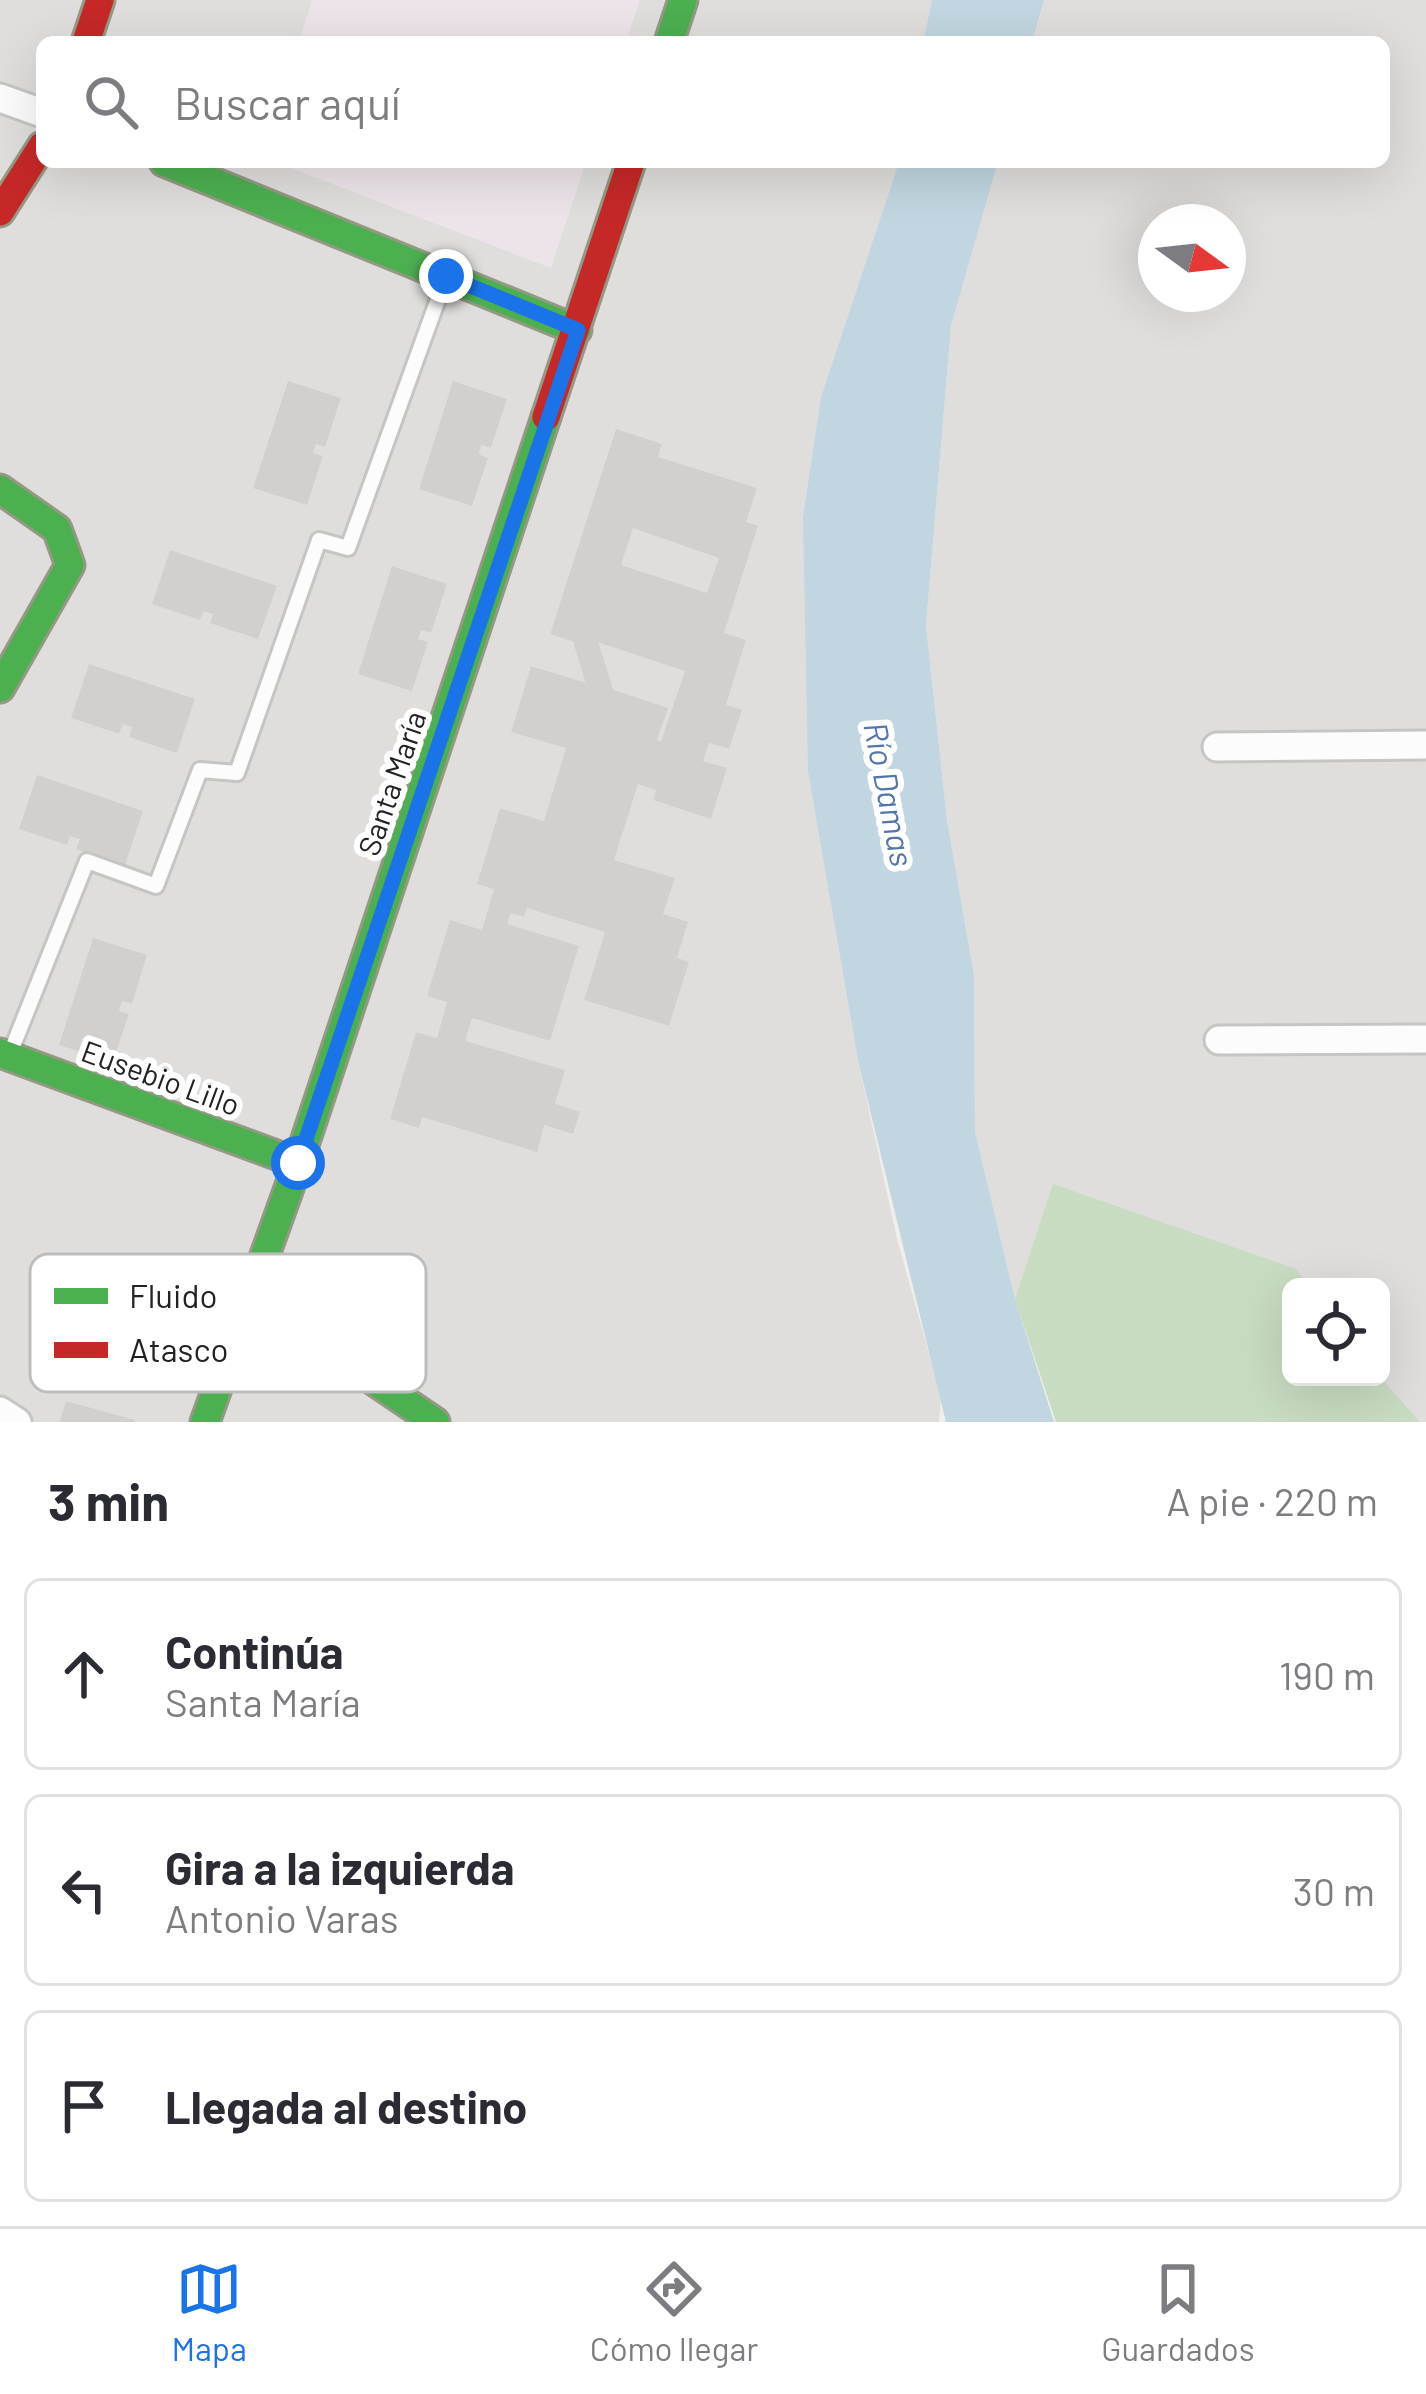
<!DOCTYPE html>
<html lang="es">
<meta charset="utf-8">
<style>
:root{--surface:#fff;--page:#f2f2f3;--text:#2b2b33;--muted:#7c7c81;--line:#e1e1e2;--accent:#1a73e8}
body{margin:0;font-family:Barlow,sans-serif;background:var(--page);color:var(--text)}
.controls{position:absolute;right:36px;bottom:36px;display:grid;overflow:hidden;border-radius:18px;box-shadow:0 12px 48px #0002}
.controls button{width:108px;height:108px;display:grid;place-items:center;padding:0;border:0;border-bottom:3px solid var(--line);background:var(--surface);color:var(--text);font:60px sans-serif}
.compass{position:absolute;left:1138px;top:204px;width:108px;height:108px;border-radius:50%;background:var(--surface);box-shadow:0 12px 48px #0002;rotate:105deg}
.stop{position:absolute;width:36px;height:36px;margin:-27px;border:9px solid #1a73e8;border-radius:50%;background:#fff}
.stop.end{background:#1a73e8;border-color:#fff;box-shadow:0 3px 12px #0008}
.list{margin:0;padding:0;list-style:none}
h2{display:flex;justify-content:space-between;align-items:center;height:156px;margin:0;padding:0 48px;font-size:51px}
h2 small{font-size:39px;font-weight:400;color:var(--muted)}
.list li{display:grid;grid-template-columns:78px 1fr auto;gap:36px;align-items:center;box-sizing:border-box;height:192px;margin:0 24px 24px;padding:0 24px;border:3px solid var(--line);border-radius:18px}
.list b{display:block;font-size:45px;white-space:nowrap}
.list p{margin:0;font-size:39px;white-space:nowrap;color:var(--muted)}
.list em{font-size:39px;font-style:normal;color:var(--muted)}
.icon{flex:none;width:66px;height:66px;fill:none;stroke:currentColor;stroke-width:2;stroke-linecap:round;stroke-linejoin:round}
.map{position:relative;flex:none;width:1426px;height:1422px;overflow:hidden}
.search{position:absolute;background:var(--surface);box-shadow:0 12px 48px #0002;left:36px;right:36px;top:36px;height:132px;display:flex;align-items:center;gap:30px;box-sizing:border-box;padding:0 42px;border-radius:18px;color:var(--muted);font-size:45px}
.sheet{height:804px;background:var(--surface)}
nav{display:flex;justify-content:space-around;align-items:center;box-sizing:border-box;height:168px;border-top:3px solid var(--line);background:var(--surface);font-size:33px;color:var(--muted)}
nav a{display:grid;justify-items:center;gap:6px}
nav .on{color:var(--accent)}
.map>svg:first-child{display:block}
</style>
<div class="map">
<svg width="1426" height="1422" viewBox="0 0 1426 1422">
<rect width="100%" height="100%" fill="#efeeeb"/>
<g fill="#dfdedc" fill-rule="evenodd">
<polygon points="0,0 932,0 923,42 42,42 42,162 899,162 821,397 803,516 859,1065 897,1239 941,1397 939,1422 0,1422"/>
<path d="M 1044,0 L 1426,0 L 1426,1422 L 1057,1422 L 1015,1299 L 975,1132 L 974,975 L 947,820 L 926,626 L 951,326 L 998,162 L 1384,162 L 1384,42 L 1032,42 ZM 1156,222 L 1228,222 L 1228,294 L 1156,294 ZM 1291,1287 L 1381,1287 L 1381,1377 L 1291,1377 Z"/>
</g>
<g fill="#ece4e8">
<polygon points="312,0 640,0 626,42 299,42"/>
<polygon points="275,162 586,162 551,268"/>
</g>
<polygon fill="#c8dcc2" points="1053,1184 1296,1269 1309,1287 1291,1287 1291,1377 1380,1377 1420,1422 1056,1422 1015,1299"/>
<g fill="#c1d6e0">
<polygon points="932,0 1044,0 1032,42 923,42"/>
<polygon points="899,162 998,162 951,326 926,626 947,820 974,975 975,1132 1015,1299 1054,1422 946,1422 859,1065 808,771 803,516 821,397"/>
</g>
<g fill="#d2d0ce" stroke="#d2d0cc" stroke-width="3" fill-rule="evenodd">
<polygon points="289,383 339,399 324,445 315,442 311,454 321,457 306,503 255,487"/>
<polygon points="454,383 505,400 490,446 480,443 477,455 486,459 471,504 421,488"/>
<path d="M 617,431 L 660,445 L 656,458 L 755,489 L 744,523 L 756,527 L 722,634 L 744,641 L 724,706 L 740,711 L 728,747 L 708,741 L 701,762 L 725,769 L 710,817 L 655,799 L 658,789 L 637,782 L 612,861 L 673,879 L 661,915 L 686,923 L 675,959 L 687,963 L 668,1024 L 586,999 L 607,931 L 526,906 L 523,915 L 510,911 L 505,925 L 577,947 L 549,1039 L 471,1016 L 463,1042 L 563,1071 L 553,1105 L 578,1113 L 572,1132 L 543,1123 L 536,1150 L 421,1115 L 418,1126 L 392,1118 L 417,1034 L 438,1040 L 449,1001 L 429,995 L 451,922 L 483,932 L 496,888 L 479,883 L 501,810 L 545,823 L 568,747 L 513,731 L 532,668 L 588,685 L 574,640 L 552,633 ZM 632,526 L 721,557 L 708,595 L 619,566 ZM 596,640 L 687,670 L 662,743 L 655,741 L 666,709 L 612,691 Z"/>
<polygon points="171,552 275,587 257,637 212,622 215,613 203,609 199,618 154,603"/>
<polygon points="393,568 445,585 430,631 420,628 416,640 426,643 411,689 360,673"/>
<polygon points="90,666 193,700 176,751 131,736 134,726 122,722 118,732 73,717"/>
<polygon points="38,777 141,812 124,863 78,848 82,838 69,834 66,843 21,828"/>
<polygon points="94,940 145,956 131,1002 121,999 117,1012 127,1015 112,1060 61,1044"/>
<polygon points="67,1403 133,1421 133,1422 61,1422"/>
</g>
<g fill="none" stroke-linecap="round" stroke-linejoin="round">
<defs>
<polyline id="lane" points="9,1056 87,861 156,886 200,770 237,773 319,540 348,548 446,277"/>
<g id="street">
<polyline points="0,98 42,113"/>
<polyline points="1217,747 1426,745"/>
<polyline points="1219,1040 1426,1039"/>
<polyline points="0,1411 17,1422"/>
</g>
<g id="fast">
<polyline points="669,42 683,0"/>
<polyline points="164,162 577,330"/>
<polyline points="0,489 57,529 70,565 0,688"/>
<polyline points="0,1053 298,1163"/>
<polyline points="250,1297 435,1422"/>
<polyline points="205,1422 298,1163 546,417"/>
</g>
<g id="jam">
<polyline points="86,42 100,0"/>
<polyline points="0,212 42,146"/>
<polyline points="546,417 631,162"/>
</g>
</defs>
<use href="#lane" stroke="#c5c5c3" stroke-width="20"/>
<use href="#street" stroke="#c5c5c3" stroke-width="33"/>
<use href="#fast" stroke="#949984" stroke-width="33"/>
<use href="#jam" stroke="#949984" stroke-width="33"/>
<use href="#lane" stroke="#fdfcfc" stroke-width="14"/>
<use href="#street" stroke="#fdfcfc" stroke-width="27"/>
<use href="#fast" stroke="#4caf50" stroke-width="27"/>
<use href="#jam" stroke="#c62828" stroke-width="27"/>
</g>
<g fill="none" stroke-linecap="round" stroke-linejoin="round">
<polyline stroke="#1a73e8" stroke-width="15" points="298,1163 578,330 446,276"/>
</g>
<g text-anchor="middle" dominant-baseline="central" stroke-width="12" stroke-linejoin="round" paint-order="stroke">
<g font-size="30" fill="#222" stroke="#fff">
<text transform="translate(391 783) rotate(-71)">Santa María</text>
<text transform="translate(161 1077) rotate(20)">Eusebio Lillo</text>
</g>
<g font-size="33" font-style="italic" fill="#5475ab" stroke="#fff">
<text transform="translate(890 794) rotate(79)">Río Damas</text>
</g>
</g>
<rect x="30" y="1254" width="396" height="138" rx="18" fill="#fff" stroke="#bdbdbd" stroke-width="3"/>
<rect x="54" y="1288" width="54" height="16" fill="#4caf50"/>
<rect x="54" y="1342" width="54" height="16" fill="#c62828"/>
<g font-size="33" fill="#222">
<text x="129" y="1308">Fluido</text>
<text x="129" y="1362">Atasco</text>
</g>
</svg>
<div class="controls">
<button><svg class="icon" aria-label="locate" viewBox="0 0 24 24"><circle cx="12" cy="12" r="6"/><path d="M12 2v4M12 18v4M2 12h4M18 12h4"/></svg></button>
</div>
<svg class="compass" viewBox="-18 -18 36 36"><path d="M0-13l5 13h-10z" fill="#e53935"/><path d="M0 13l5-13h-10z" fill="#7c7c81"/></svg>
<div class="stop" style="left:298px;top:1163px"></div>
<div class="stop end" style="left:446px;top:276px"></div>
<div class="search"><svg class="icon" aria-label="search" viewBox="0 0 24 24"><circle cx="10" cy="10" r="6"/><path d="M15 15l6 6"/></svg>Buscar aquí</div>
</div>
<section class="sheet">
<h2>3 min<small>A pie · 220 m</small></h2>
<ul class="list">
<li><svg class="icon" aria-label="ahead" viewBox="0 0 24 24"><path d="M12 20V5M6 11l6-6 6 6"/></svg><div><b>Continúa</b><p>Santa María</p></div><em>190 m</em></li>
<li><svg class="icon" aria-label="left" viewBox="0 0 24 24"><path d="M17 20v-9H6M10 6l-5 5 5 5"/></svg><div><b>Gira a la izquierda</b><p>Antonio Varas</p></div><em>30 m</em></li>
<li><svg class="icon" aria-label="arrive" viewBox="0 0 24 24"><path d="M6 21V4h12l-3 4 3 4H6"/></svg><div><b>Llegada al destino</b></div></li>
</ul>
</section>
<nav>
<a class="on"><svg class="icon" aria-label="map" viewBox="0 0 24 24"><path d="M3 6l6-2 6 2 6-2v14l-6 2-6-2-6 2zM9 4v14M15 6v14"/></svg>Mapa</a>
<a><svg class="icon" aria-label="directions" viewBox="0 0 24 24"><path d="M12 3l9 9-9 9-9-9zM9 14v-3h6M13 9l2 2-2 2"/></svg>Cómo llegar</a>
<a><svg class="icon" aria-label="saved" viewBox="0 0 24 24"><path d="M7 4h10v16l-5-4-5 4z"/></svg>Guardados</a>
</nav>
